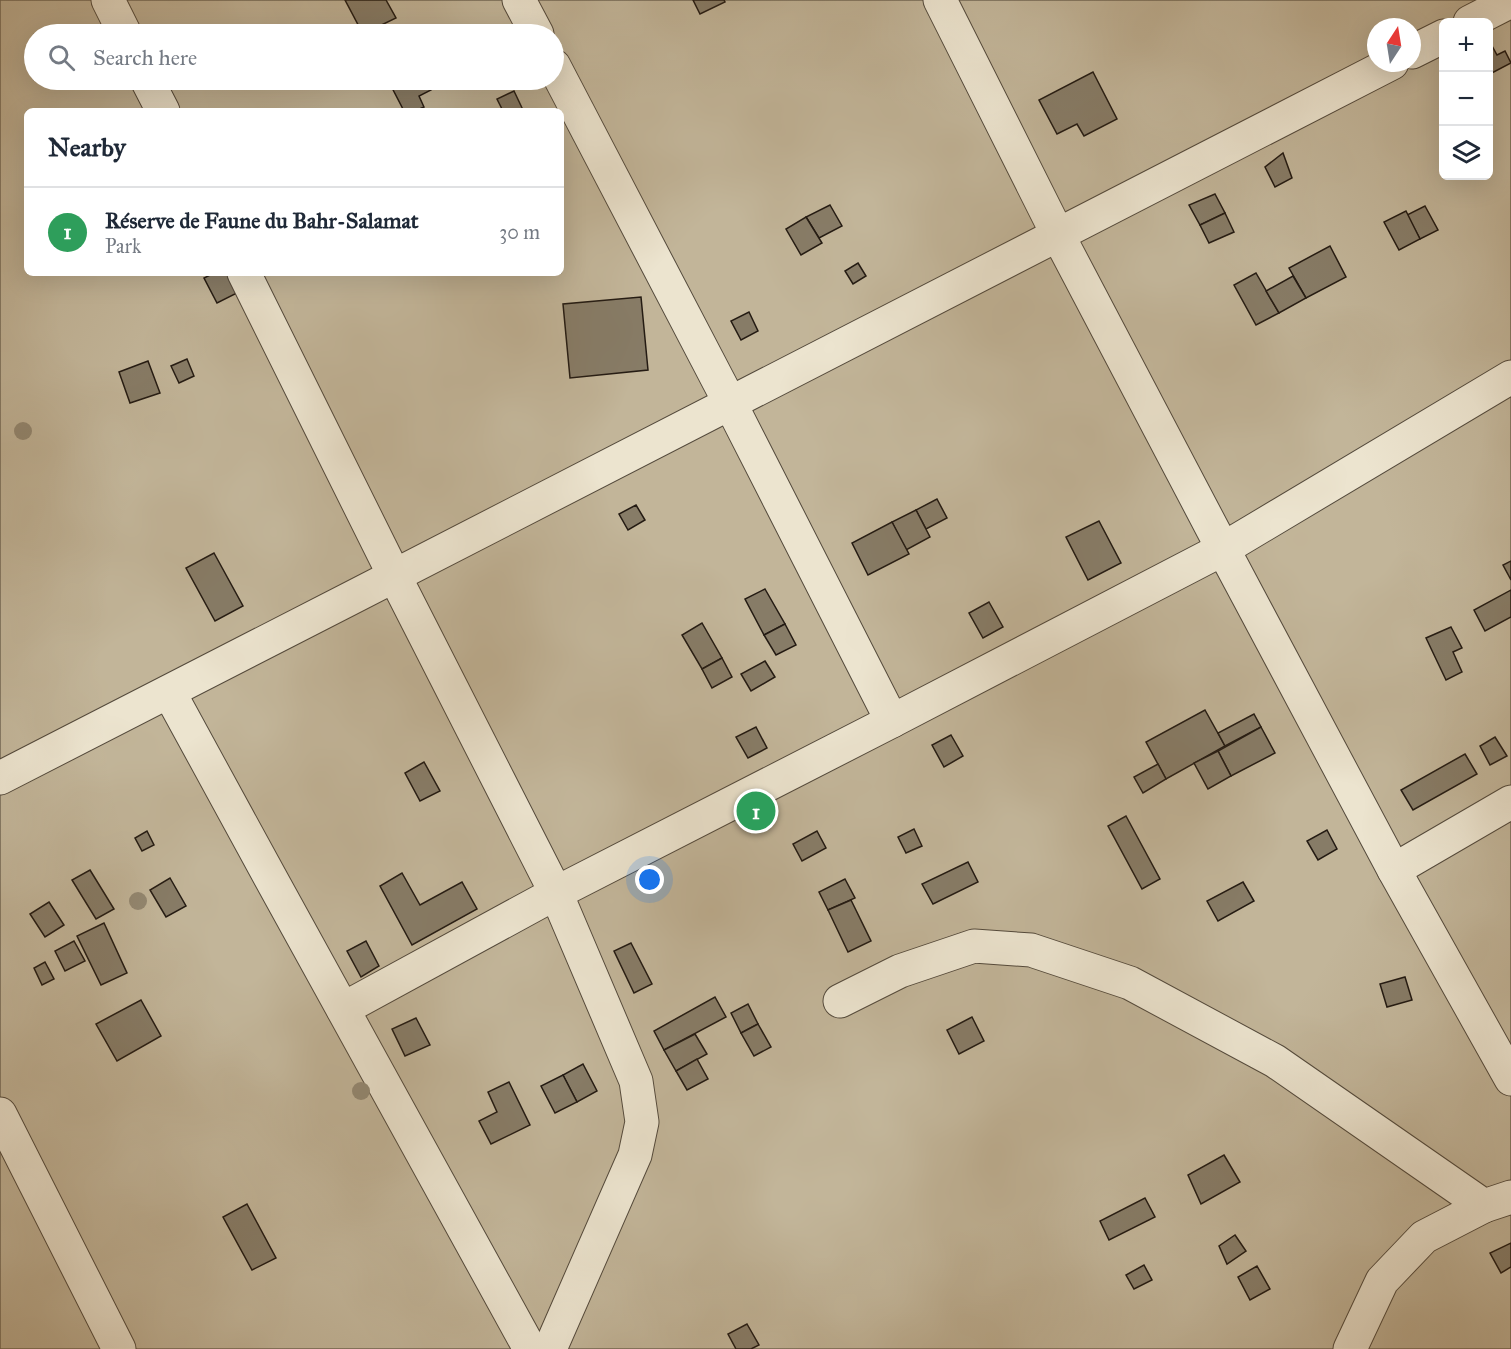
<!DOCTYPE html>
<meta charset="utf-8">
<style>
:root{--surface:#fff;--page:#f2f2f3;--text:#1f2937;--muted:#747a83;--line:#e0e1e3;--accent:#0b8043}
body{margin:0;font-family:"IM FELL Great Primer",serif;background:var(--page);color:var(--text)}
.controls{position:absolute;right:18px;top:18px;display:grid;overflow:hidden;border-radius:9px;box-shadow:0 6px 24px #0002}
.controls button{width:54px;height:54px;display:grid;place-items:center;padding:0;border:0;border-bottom:2px solid var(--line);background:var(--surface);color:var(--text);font:30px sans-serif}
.compass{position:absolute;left:1367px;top:18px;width:54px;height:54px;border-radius:50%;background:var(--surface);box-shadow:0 6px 24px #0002;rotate:12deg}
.you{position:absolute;left:650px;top:880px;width:21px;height:21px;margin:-15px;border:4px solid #fff;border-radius:50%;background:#1a73e8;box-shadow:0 0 0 9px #1a73e833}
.badge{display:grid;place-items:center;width:39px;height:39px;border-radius:50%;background:var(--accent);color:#fff;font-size:20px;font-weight:700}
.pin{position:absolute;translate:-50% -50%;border:3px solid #fff;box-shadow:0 2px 6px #0006}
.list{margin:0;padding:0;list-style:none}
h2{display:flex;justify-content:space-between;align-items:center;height:78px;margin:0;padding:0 24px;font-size:26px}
h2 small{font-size:20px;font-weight:400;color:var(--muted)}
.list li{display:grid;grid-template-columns:39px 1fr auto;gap:18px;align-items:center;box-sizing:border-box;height:90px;padding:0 24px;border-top:2px solid var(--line)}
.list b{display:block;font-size:22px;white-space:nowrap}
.list p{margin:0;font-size:20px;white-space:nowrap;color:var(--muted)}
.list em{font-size:20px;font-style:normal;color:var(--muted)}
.icon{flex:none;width:33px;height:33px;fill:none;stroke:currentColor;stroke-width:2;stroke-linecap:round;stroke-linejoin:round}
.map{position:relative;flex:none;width:1511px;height:1349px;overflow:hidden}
.search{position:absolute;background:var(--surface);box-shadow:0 6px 24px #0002;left:24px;top:24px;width:540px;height:66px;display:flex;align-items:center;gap:15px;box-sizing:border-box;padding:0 21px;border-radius:33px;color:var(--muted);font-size:22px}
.panel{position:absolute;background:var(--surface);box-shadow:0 6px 24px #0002;left:24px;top:108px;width:540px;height:168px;border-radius:9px}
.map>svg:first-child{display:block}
</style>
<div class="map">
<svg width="1511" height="1349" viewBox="0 0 1511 1349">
<rect width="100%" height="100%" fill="#e2d5b5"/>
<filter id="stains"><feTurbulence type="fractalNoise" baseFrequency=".00333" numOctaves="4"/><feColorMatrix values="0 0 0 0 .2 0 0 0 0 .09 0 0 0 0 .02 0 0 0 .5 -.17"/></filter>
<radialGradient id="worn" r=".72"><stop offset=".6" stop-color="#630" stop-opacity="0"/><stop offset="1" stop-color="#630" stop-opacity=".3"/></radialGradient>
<path fill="#c2b599" stroke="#736856" stroke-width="1.5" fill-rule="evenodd" d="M 0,0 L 1511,0 L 1511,1349 L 0,1349 ZM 1444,22 L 1488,22 L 1488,176 L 1444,176 ZM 1376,27 L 1412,27 L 1412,63 L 1376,63 ZM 34,34 L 554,34 L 554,80 L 34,80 ZM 27,111 L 561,111 L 561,273 L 27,273 Z"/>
<g fill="#877c67" stroke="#241b13" stroke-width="1.5">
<polygon points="345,0 386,0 396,18 363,34"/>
<polygon points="693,0 724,0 725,2 700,14"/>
<polygon points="1491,44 1497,55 1505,51 1511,63 1488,75 1488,46"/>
<polygon points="1093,72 1117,119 1084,136 1077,124 1057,134 1039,100"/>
<polygon points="388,80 426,80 431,90 419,96 424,107 415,111 404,111"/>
<polygon points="514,91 523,110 503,111 497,99"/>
<polygon points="1283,153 1292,178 1275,187 1265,167"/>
<polygon points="1215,194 1225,213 1200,225 1189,205"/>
<polygon points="830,205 842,226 819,238 806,217"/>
<polygon points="1425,206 1438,230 1420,239 1407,215"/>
<polygon points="1406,211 1420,239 1399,250 1384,222"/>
<polygon points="1225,213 1234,232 1209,243 1200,225"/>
<polygon points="806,217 822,243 801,255 786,229"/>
<polygon points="1330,246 1346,277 1306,298 1289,268"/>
<polygon points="858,263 866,276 853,284 845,271"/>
<polygon points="214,273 227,273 237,293 217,303 204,278"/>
<polygon points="1256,273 1279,313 1256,325 1234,285"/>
<polygon points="1293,276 1306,298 1279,313 1266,291"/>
<polygon points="641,297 648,370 570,378 563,304"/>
<polygon points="749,312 758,331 741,340 731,321"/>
<polygon points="187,359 194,376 179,383 171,366"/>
<polygon points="148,361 160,393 130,403 119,372"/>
<polygon points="937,499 947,518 926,529 916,510"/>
<polygon points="636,505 645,520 628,530 619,514"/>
<polygon points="916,510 930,537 906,550 892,522"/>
<polygon points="1099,521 1121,563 1088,580 1066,537"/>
<polygon points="892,522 909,554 868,575 852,543"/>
<polygon points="214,553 243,606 215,621 186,568"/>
<polygon points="1511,561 1511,580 1503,565"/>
<polygon points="765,589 785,624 764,635 745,599"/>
<polygon points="1511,590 1511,617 1485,631 1474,610"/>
<polygon points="989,602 1003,627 983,638 969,613"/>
<polygon points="702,623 722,658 702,669 682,635"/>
<polygon points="785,624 796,645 776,655 764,635"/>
<polygon points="1451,627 1462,648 1453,652 1462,672 1446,680 1426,638"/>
<polygon points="722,658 732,677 712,688 702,669"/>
<polygon points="765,661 775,677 751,691 741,674"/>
<polygon points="1205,710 1225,746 1166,779 1146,742"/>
<polygon points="1254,714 1261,727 1225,746 1218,733"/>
<polygon points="756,727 767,748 748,758 736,737"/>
<polygon points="1261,727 1275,753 1231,776 1218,751"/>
<polygon points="951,735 963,756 944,767 932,745"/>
<polygon points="1495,737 1507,756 1490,765 1480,746"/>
<polygon points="1218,751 1231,776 1208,789 1194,763"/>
<polygon points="1465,754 1477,774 1413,810 1401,790"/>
<polygon points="424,762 440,791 420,801 405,773"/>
<polygon points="1158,764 1166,779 1143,793 1134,777"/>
<polygon points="1126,816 1160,879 1142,889 1108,826"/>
<polygon points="914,829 922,846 906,853 898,837"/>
<polygon points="1327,830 1337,849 1318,860 1307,841"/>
<polygon points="147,831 154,845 142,851 135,838"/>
<polygon points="817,831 826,848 802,861 793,844"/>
<polygon points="968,862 978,882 933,904 922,884"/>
<polygon points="90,870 114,909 96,919 72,880"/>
<polygon points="402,873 420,905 462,882 477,909 412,945 380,886"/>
<polygon points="170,878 186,906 166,917 150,890"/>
<polygon points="845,879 855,898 828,910 819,892"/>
<polygon points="1243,882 1254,901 1218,921 1207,901"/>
<polygon points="851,900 871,941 848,952 828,910"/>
<polygon points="49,902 64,925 45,937 30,914"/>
<polygon points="104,923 127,973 101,985 77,936"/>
<polygon points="74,941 85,961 65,971 55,951"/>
<polygon points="366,941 379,966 361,977 347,951"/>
<polygon points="631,943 652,984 634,993 614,951"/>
<polygon points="45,962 54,979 42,985 34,968"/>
<polygon points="1405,977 1412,1000 1387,1007 1380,984"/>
<polygon points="715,997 726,1017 664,1050 654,1031"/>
<polygon points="141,1000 161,1036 117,1061 96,1024"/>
<polygon points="748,1004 758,1024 741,1033 731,1013"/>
<polygon points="972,1017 984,1041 959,1054 947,1030"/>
<polygon points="416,1018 430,1045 405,1056 392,1029"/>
<polygon points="758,1024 771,1047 754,1056 741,1033"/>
<polygon points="695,1034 707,1054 676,1071 664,1050"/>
<polygon points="697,1059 708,1079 687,1090 676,1071"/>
<polygon points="583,1064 597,1091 577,1102 563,1075"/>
<polygon points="563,1075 577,1102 555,1113 541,1086"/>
<polygon points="509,1082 530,1125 491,1144 479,1121 497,1112 488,1092"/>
<polygon points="1224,1155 1240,1182 1201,1204 1188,1175"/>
<polygon points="1145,1198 1155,1217 1109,1240 1100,1221"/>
<polygon points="247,1204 276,1258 252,1270 223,1217"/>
<polygon points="1235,1235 1246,1251 1227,1264 1219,1246"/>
<polygon points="1511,1243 1511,1267 1501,1273 1490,1253"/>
<polygon points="1144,1265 1152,1280 1134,1289 1126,1275"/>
<polygon points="1257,1266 1270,1289 1250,1300 1238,1277"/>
<polygon points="747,1324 759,1345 751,1349 736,1349 728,1334"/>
</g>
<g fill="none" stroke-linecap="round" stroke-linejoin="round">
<defs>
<g id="minor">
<polyline points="108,0 125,34"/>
<polyline points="519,0 537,34"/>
<polyline points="940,0 1058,235 1223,549 1394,870 1511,1079"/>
<polyline points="1470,22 1511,1"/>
<polyline points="1412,52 1444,36"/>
<polyline points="554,66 730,403 892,721"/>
<polyline points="147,80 163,111"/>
<polyline points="244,273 395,577 556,893 636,1081 642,1122 635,1155 550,1349"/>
<polyline points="169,692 270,877 530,1349"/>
<path d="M 0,778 C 464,540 928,303 1392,63"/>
<polyline points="1394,870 1511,802"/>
<polyline points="840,1001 900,971 974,946 1031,950 1130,983 1275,1061 1484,1206 1511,1197"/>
<polyline points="343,1009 556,893 892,721 1223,549 1511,377"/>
<polyline points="0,1114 119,1349"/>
<polyline points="1350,1349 1382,1281 1424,1237 1484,1206"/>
</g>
</defs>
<use href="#minor" stroke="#544a3c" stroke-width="35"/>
<use href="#minor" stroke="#ece4cf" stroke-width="33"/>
</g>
<g fill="#938872">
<circle cx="23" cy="431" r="9"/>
<circle cx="138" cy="901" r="9"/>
<circle cx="361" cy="1091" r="9"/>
</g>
<rect width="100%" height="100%" filter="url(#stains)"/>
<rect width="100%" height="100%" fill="url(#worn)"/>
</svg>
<div class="controls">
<button>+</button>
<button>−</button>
<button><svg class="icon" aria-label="layers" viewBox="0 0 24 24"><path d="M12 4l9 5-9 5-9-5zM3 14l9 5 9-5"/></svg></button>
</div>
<svg class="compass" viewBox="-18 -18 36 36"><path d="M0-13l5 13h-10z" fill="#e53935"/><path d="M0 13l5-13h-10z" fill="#747a83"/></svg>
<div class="you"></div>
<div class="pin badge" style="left:756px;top:811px;background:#2e9e5b">1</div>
<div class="search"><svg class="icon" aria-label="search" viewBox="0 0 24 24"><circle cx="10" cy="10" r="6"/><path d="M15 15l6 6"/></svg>Search here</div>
<section class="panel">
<h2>Nearby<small></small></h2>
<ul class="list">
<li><span class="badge" style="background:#2e9e5b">1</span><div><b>Réserve de Faune du Bahr-Salamat</b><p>Park</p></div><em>30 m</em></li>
</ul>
</section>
</div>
